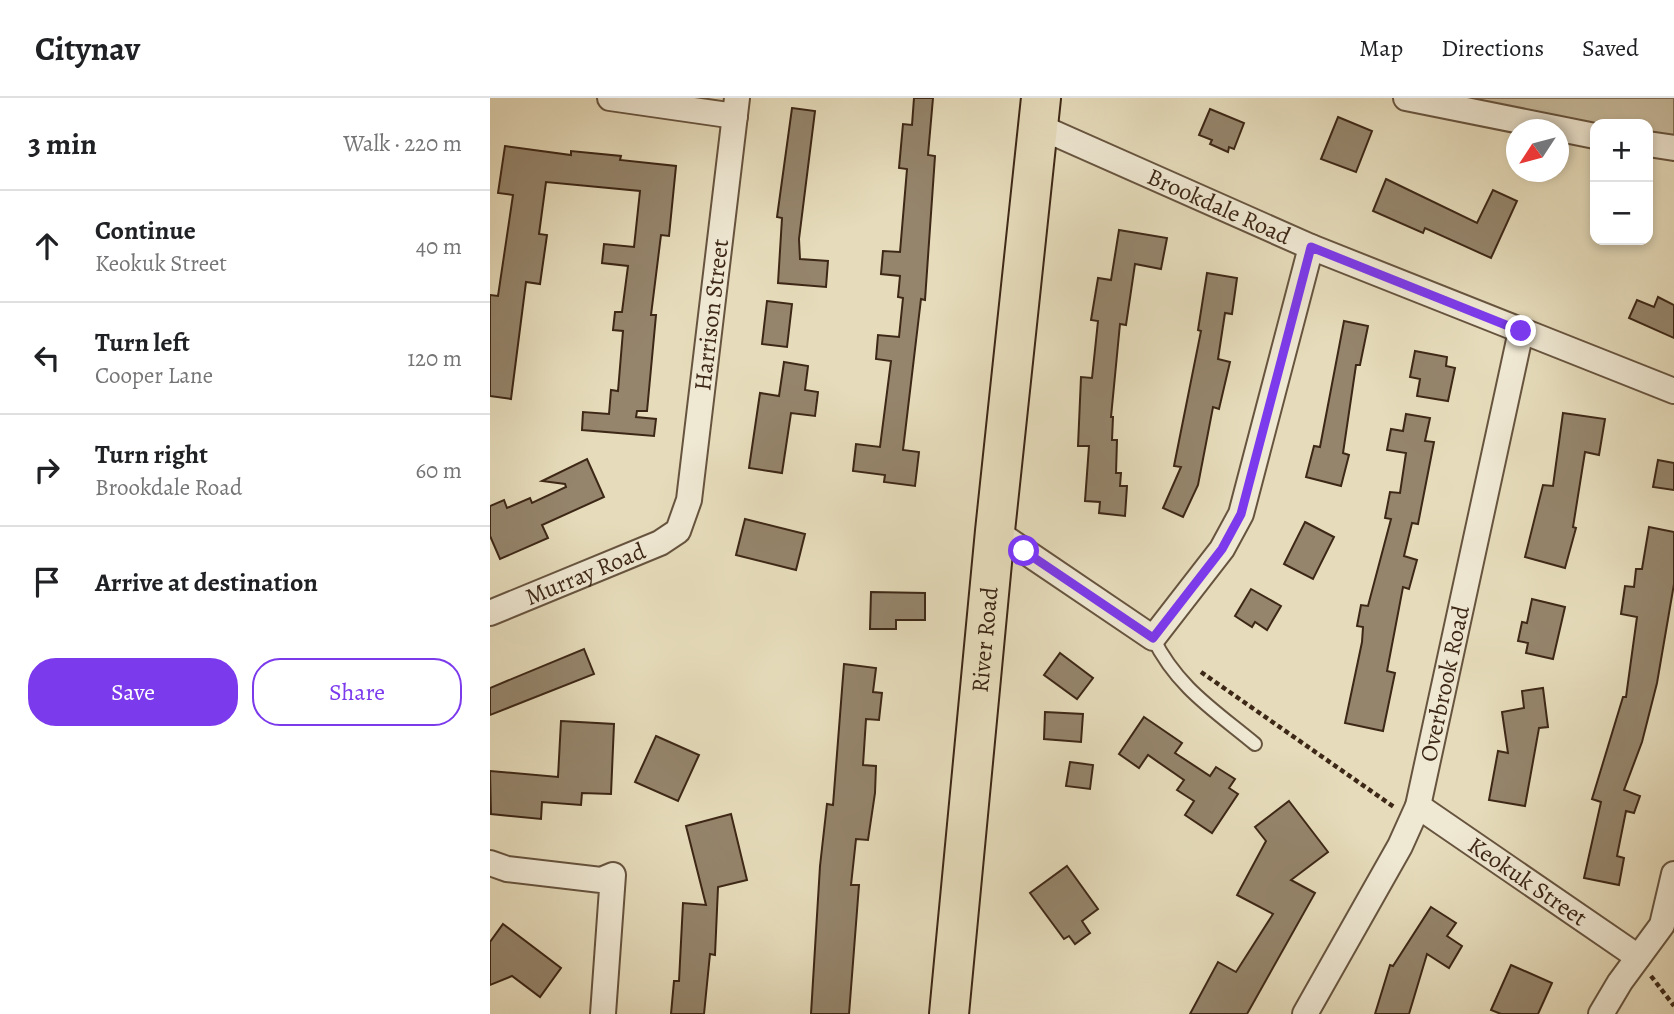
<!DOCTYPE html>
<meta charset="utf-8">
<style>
:root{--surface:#fff;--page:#f6f6f6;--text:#202124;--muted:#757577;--line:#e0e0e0;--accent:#7c3aed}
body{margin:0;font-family:Alegreya,serif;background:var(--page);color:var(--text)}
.controls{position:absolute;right:21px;top:21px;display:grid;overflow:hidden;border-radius:14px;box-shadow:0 4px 10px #0003}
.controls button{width:63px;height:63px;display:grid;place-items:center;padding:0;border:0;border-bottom:2px solid var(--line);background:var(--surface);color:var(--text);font:35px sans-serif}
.compass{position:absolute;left:1016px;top:21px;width:63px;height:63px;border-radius:50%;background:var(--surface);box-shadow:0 4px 10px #0003;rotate:234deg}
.stop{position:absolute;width:21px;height:21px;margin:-16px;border:5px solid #7c3aed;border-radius:50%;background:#fff}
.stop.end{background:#7c3aed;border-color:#fff;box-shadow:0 2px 7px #0008}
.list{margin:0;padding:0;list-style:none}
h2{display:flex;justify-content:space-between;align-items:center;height:91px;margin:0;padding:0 28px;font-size:30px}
h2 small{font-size:23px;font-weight:400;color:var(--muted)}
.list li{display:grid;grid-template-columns:46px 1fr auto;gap:21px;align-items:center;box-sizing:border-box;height:112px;padding:0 28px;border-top:2px solid var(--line)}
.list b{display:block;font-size:26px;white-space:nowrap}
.list p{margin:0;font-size:23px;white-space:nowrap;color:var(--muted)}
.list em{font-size:23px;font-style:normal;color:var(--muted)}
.actions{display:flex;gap:14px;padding:21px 28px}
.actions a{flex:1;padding:16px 0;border:2px solid var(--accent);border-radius:28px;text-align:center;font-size:24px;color:var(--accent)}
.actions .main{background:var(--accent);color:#fff}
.icon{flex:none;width:38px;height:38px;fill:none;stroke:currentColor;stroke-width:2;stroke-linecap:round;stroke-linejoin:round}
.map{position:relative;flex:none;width:1184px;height:916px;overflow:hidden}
header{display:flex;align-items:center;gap:42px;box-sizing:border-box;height:98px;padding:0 35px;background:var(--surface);border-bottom:2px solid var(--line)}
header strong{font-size:33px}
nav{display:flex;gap:38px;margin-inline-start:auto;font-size:24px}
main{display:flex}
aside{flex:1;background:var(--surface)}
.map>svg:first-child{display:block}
</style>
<header>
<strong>Citynav</strong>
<nav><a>Map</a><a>Directions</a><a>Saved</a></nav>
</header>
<main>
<aside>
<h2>3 min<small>Walk · 220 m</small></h2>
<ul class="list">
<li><svg class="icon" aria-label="ahead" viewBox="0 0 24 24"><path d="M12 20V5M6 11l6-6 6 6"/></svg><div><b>Continue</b><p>Keokuk Street</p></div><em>40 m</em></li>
<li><svg class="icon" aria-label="left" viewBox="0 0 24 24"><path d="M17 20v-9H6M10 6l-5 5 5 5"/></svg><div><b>Turn left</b><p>Cooper Lane</p></div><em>120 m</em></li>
<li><svg class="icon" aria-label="right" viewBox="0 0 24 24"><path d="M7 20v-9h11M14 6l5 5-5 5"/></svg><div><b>Turn right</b><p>Brookdale Road</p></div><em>60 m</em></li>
<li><svg class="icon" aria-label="arrive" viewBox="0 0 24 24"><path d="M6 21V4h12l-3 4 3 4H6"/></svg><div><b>Arrive at destination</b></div></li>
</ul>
<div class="actions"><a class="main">Save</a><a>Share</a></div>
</aside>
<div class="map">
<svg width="1184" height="916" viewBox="0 0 1184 916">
<rect width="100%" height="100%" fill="#e6dcbb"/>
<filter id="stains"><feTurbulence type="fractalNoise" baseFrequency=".00286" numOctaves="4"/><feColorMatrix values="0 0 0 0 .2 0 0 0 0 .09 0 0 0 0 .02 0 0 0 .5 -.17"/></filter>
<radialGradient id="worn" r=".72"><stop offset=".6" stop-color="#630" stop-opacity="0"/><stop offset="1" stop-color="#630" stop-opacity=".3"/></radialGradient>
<polygon fill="#c9bd9f" stroke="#83725a" stroke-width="2" points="966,0 1184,0 1184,44 1158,39 1158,26 1105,26"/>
<g fill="#95856c" stroke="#3d2716" stroke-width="2">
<polygon points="424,0 443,0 438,57 445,58 435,202 431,201 413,352 429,354 425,388 394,384 395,377 363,373 366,346 390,349 401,263 386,261 388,237 409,239 413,200 408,199 410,178 391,176 393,153 410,154 417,71 409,70 413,26 422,27"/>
<polygon points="302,10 325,13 309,141 310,161 338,163 336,189 288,185 292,120 287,119"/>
<polygon points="720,11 754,25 744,51 739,49 738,54 720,46 722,42 709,37"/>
<polygon points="848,19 882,33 866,74 831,61"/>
<polygon points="15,48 81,57 81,53 131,58 130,62 186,68 179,138 171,137 161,217 166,217 157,313 147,313 146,319 166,321 164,338 92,332 93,314 119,316 121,292 128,293 133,233 123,232 125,214 132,214 138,168 112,165 114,146 144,149 150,93 56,84 49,136 57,137 50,186 36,184 21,301 0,298 0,197 8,198 23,97 8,95"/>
<polygon points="896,81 987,125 1003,92 1027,103 1001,160 935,130 933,135 883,113"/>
<polygon points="629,132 677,140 671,171 645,166 636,227 630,226 621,319 623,319 622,342 627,342 626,375 631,375 630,388 637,388 635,418 609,415 610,404 595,403 599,348 588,348 591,279 602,280 608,223 601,222 608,180 621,182"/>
<polygon points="717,175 747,180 742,216 735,215 728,261 740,264 729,311 723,309 708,387 693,419 673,410 691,369 684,368 711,233 708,232"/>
<polygon points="1168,199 1184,207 1184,240 1139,220 1147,202 1164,209"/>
<polygon points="277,203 302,206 297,249 272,246"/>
<polygon points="854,223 878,228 870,267 866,267 853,355 859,357 851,388 816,379 824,348 830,349"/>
<polygon points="925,253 957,259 956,268 965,270 958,303 927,298 930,281 920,279"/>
<polygon points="294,264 318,268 315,292 328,294 325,318 301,315 292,375 259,370 270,295 289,298"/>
<polygon points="1073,315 1115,321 1109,357 1095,354 1083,429 1086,430 1075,470 1035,459 1053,387 1063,388"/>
<polygon points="916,316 940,320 935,343 944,344 928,426 922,425 914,458 927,462 919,491 913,489 897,573 905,575 893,633 855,625 872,544 873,529 867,528 871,507 878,508 901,421 895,420 900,394 910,395 916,355 897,352 901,331 913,333"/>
<polygon points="97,361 114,399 52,427 58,440 10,461 0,438 0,408 14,402 17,410 40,400 42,405 76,389 75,386 52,383"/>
<polygon points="1168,362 1184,365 1184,392 1163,389"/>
<polygon points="255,421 315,436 306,472 246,457"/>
<polygon points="815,424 844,439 823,481 794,466"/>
<polygon points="1159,429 1184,434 1184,486 1167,585 1152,644 1134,692 1150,698 1144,715 1136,713 1127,758 1134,760 1129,787 1094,780 1111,704 1102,701 1133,599 1136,599 1147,519 1131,516 1135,488 1144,489 1146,471 1152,471"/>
<polygon points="761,491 791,508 777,532 765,524 762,529 745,518"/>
<polygon points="381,494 435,495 435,522 406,522 406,531 380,531"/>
<polygon points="1042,501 1075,509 1063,561 1036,555 1038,545 1028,543 1032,524 1037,525"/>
<polygon points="94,551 104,576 0,617 0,590"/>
<polygon points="570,555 603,580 587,601 554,577"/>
<polygon points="354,566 386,570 383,594 392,595 389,622 376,621 373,667 386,668 385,695 378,742 366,741 361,787 369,787 359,916 321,916 330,768 337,706 343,707"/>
<polygon points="1053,590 1058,629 1049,630 1035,708 999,702 1008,653 1018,655 1012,614 1034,610 1032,593"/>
<polygon points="555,614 593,616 591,644 554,641"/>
<polygon points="654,619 692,645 685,655 720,678 726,669 745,681 739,690 748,696 722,735 695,717 704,703 687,692 694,682 658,657 649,670 629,656"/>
<polygon points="71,623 124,626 121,696 92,695 91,707 52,704 51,721 1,716 0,673 68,679"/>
<polygon points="166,638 209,657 188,703 145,684"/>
<polygon points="580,664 603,667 600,691 576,688"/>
<polygon points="799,703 838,754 801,782 825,795 757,916 700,916 728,864 746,874 783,816 747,797 776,743 765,729"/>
<polygon points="241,716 257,782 228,789 225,857 220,856 214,916 181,916 184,883 189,883 193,805 216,807 196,728"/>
<polygon points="577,768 608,811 592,823 600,835 585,846 579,838 574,841 540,795"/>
<polygon points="941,809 966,825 957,838 972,848 959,870 937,856 919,916 885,916 900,867 903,868"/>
<polygon points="13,826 71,870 50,899 22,878 0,887 0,844"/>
<polygon points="1021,867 1062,885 1048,916 1011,916 1001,912"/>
</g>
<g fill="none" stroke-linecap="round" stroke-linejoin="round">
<defs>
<path id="lane" d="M 663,540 C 687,589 724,612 765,646"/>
<g id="street">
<polyline points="120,0 245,18"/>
<polyline points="916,0 1105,38"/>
<path id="s1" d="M 548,28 L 821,149 L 1184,293"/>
<polyline points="1158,46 1184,50"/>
<polyline points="505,433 663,540 732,451 751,416 821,149"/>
<path id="s2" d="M 0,515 L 170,445 L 188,433 L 199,402 L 247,0"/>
<path id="s3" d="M 928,708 L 1148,859"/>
<polyline points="0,765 17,771 111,782 123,777 113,916"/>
<path id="s4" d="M 815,916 L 910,748 L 928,708 L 1031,233"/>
<polyline points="1111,916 1130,884 1172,827 1184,776"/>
</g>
<g id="primary">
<path id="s5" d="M 459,916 L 505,433 L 551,0"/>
</g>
</defs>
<use href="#lane" stroke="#67543f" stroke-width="16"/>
<use href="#street" stroke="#67543f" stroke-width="28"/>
<use href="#primary" stroke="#3d2716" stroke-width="42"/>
<g stroke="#3d2716" stroke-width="4.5" stroke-dasharray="5 3.5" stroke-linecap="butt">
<polyline points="711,574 904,709"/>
<polyline points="1161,878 1184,908"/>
</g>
<use href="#lane" stroke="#efe8d3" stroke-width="12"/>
<use href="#street" stroke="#efe8d3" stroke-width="24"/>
<use href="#primary" stroke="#e6dcbb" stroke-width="38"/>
</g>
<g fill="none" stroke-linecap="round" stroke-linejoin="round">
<polyline stroke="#7c3aed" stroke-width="9" points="534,453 663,540 732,451 751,416 821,149 1031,233"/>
</g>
<g text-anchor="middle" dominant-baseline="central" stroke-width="5" stroke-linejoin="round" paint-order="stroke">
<g font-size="24" fill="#3d2716" stroke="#efe8d3">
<text stroke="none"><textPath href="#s1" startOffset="198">Brookdale Road</textPath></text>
<text stroke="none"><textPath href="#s2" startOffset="425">Harrison Street</textPath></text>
<text stroke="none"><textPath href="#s2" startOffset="103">Murray Road</textPath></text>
<text stroke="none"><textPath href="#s5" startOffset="376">River Road</textPath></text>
<text stroke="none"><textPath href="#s4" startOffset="362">Overbrook Road</textPath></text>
<text stroke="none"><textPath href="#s3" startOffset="133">Keokuk Street</textPath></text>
</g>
</g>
<rect width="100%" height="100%" filter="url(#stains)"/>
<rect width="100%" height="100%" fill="url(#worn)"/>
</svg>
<div class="controls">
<button>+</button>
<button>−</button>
</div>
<svg class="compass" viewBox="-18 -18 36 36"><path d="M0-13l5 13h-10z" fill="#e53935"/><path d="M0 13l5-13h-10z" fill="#757577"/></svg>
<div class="stop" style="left:534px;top:453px"></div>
<div class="stop end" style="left:1031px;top:233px"></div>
</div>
</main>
